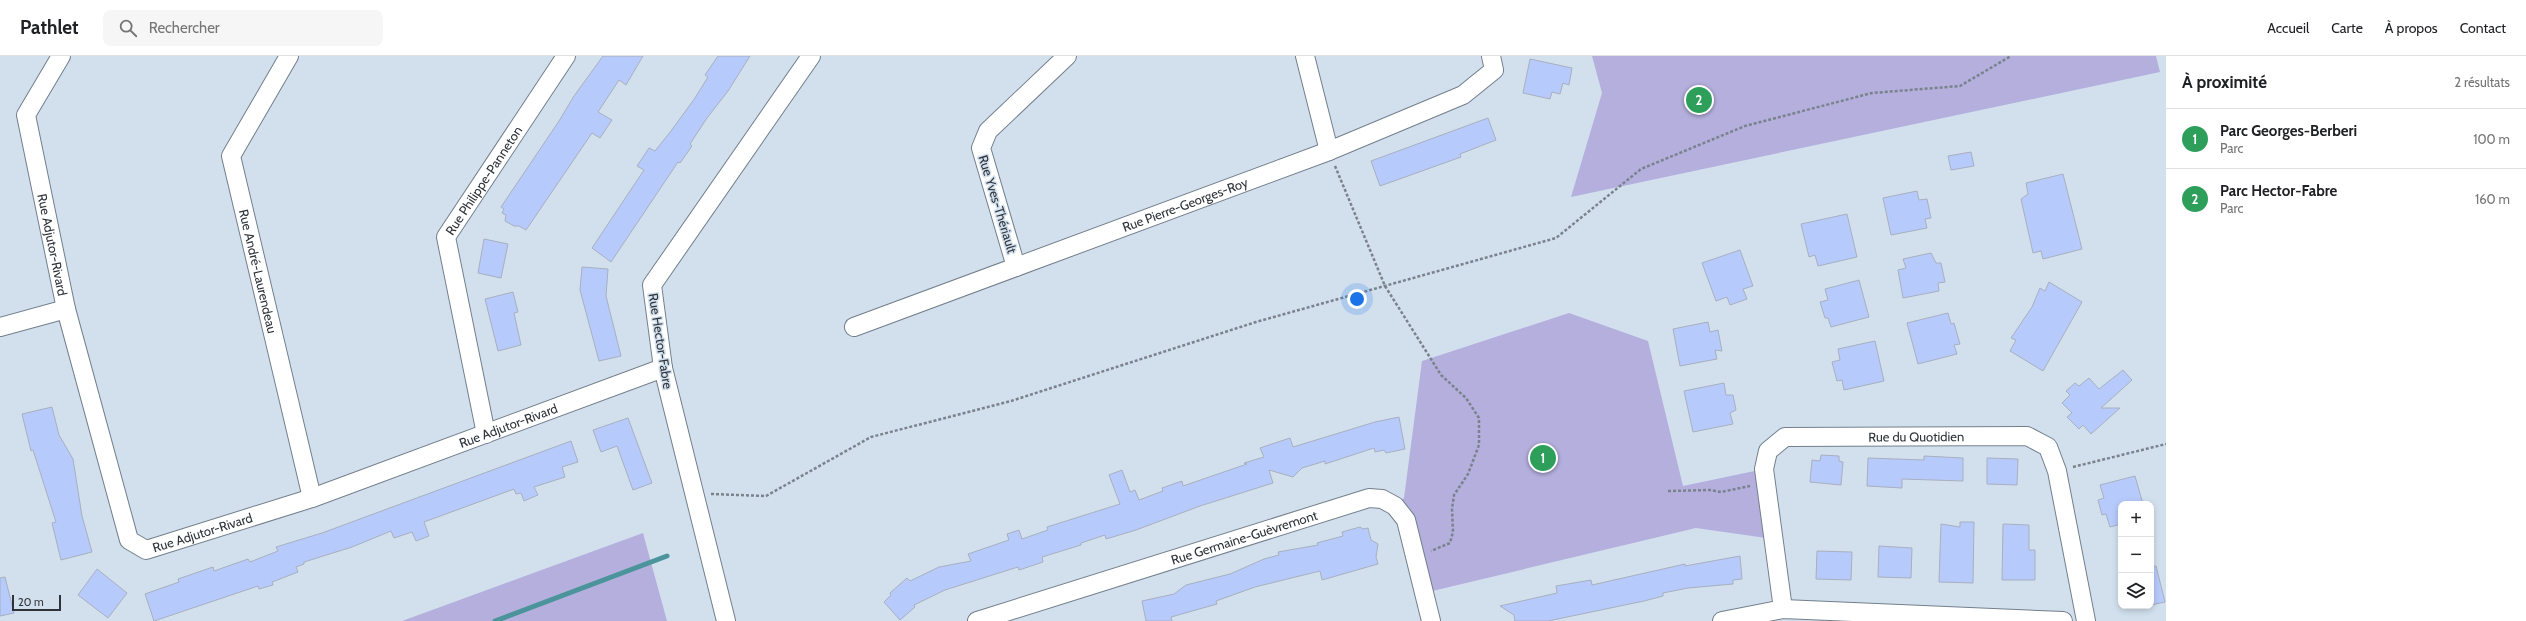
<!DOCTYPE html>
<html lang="fr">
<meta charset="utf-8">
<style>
:root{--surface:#fff;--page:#f6f6f6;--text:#202124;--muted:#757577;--line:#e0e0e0;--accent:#ac256a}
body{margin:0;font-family:Cabin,sans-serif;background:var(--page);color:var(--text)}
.controls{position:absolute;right:12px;bottom:12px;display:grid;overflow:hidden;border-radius:8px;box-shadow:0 2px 6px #0003}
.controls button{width:36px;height:36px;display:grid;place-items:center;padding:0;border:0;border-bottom:1px solid var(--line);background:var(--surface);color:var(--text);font:20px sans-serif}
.scale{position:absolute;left:12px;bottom:10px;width:49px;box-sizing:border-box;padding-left:4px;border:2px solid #2e3339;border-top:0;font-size:11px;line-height:14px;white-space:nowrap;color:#2e3339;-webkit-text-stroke:3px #d2e0ee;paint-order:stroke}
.you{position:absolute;left:1357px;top:243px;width:14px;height:14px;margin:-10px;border:3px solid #fff;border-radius:50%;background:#1a73e8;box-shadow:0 0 0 6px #1a73e833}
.badge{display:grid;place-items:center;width:26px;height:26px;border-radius:50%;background:var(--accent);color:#fff;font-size:13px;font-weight:700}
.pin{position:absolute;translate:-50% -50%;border:2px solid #fff;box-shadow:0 1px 4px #0006}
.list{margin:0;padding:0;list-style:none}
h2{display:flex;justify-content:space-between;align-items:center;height:52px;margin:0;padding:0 16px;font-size:17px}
h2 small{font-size:13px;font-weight:400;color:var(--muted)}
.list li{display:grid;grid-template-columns:26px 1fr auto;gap:12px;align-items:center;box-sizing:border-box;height:60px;padding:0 16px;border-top:1px solid var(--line)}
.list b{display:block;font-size:15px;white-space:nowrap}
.list p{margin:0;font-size:13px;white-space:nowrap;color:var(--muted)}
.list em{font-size:13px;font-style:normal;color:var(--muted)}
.icon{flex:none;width:22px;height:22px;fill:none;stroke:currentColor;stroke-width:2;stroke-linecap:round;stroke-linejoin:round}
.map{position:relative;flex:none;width:2166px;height:565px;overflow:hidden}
header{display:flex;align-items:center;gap:24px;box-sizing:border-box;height:56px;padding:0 20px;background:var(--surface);border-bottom:1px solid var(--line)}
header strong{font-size:19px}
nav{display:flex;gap:22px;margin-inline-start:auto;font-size:14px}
.search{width:280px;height:36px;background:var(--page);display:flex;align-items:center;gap:10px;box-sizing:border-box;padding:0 14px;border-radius:8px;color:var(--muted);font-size:15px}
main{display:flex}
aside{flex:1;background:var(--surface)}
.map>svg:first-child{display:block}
</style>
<header>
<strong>Pathlet</strong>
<div class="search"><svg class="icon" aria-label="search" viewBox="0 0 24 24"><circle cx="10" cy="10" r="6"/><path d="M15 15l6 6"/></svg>Rechercher</div>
<nav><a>Accueil</a><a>Carte</a><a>À propos</a><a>Contact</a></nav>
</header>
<main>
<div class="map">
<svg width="2166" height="565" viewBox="0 0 2166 565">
<rect width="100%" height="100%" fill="#d2e0ee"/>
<g fill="#b4afdd">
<polygon points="1592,0 2156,0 2160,16 1571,141 1602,37"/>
<polygon points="1569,257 1648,285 1683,430 1764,413 1773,483 1696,472 1424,537 1395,450 1404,442 1422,305"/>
<polygon points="643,477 667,565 402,565"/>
</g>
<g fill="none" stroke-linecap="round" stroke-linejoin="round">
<polyline stroke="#4c949b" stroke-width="5" points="495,565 667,500"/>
</g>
<g fill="#b6cafb" stroke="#a8afbf">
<polygon points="603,0 643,0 626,29 619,24 598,56 612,64 600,82 592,77 526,174 519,170 514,170 505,165 506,159 502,157 504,153 501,151 559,65 574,40"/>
<polygon points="718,0 750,0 728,35 707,62 690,88 692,90 680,107 678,106 611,206 592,192 644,114 637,110 649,92 655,95 671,75 695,42 708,21 705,19"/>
<polygon points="1530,3 1572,12 1569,29 1563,27 1560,38 1552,36 1550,43 1523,37"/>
<polygon points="1488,62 1496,84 1460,98 1461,101 1380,130 1371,105"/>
<polygon points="1971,96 1974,110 1951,114 1948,100"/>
<polygon points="2063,118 2082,193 2043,203 2041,195 2033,197 2021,143 2028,138 2026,127"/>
<polygon points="1917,135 1919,144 1927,143 1931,162 1925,163 1927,172 1891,179 1883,142"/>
<polygon points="1847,158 1857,201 1818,210 1815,199 1809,201 1801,168"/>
<polygon points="484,183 508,188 501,222 478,217"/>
<polygon points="1740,194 1753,230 1743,233 1747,243 1730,249 1727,241 1716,245 1702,207"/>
<polygon points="1931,197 1936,207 1941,207 1945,226 1938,227 1939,235 1903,242 1898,214 1906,212 1903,203"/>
<polygon points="582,211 608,213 606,240 621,300 599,305 580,234"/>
<polygon points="1859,224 1869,261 1831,271 1828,262 1825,262 1820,246 1828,244 1825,233"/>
<polygon points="2049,226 2082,246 2043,315 2010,295 2016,284 2011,282 2032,251 2040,232 2045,235"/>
<polygon points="513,236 518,256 514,257 521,289 498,295 485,243"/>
<polygon points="1948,257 1951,268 1954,267 1960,288 1954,289 1957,298 1918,308 1907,267"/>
<polygon points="1708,266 1710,276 1718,274 1722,295 1715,294 1717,303 1680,310 1673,273"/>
<polygon points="1875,285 1884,325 1844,334 1842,324 1837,325 1832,306 1840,304 1838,293"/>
<polygon points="2123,314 2132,324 2101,352 2120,352 2091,378 2083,369 2079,373 2067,361 2072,357 2062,347 2070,339 2066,335 2075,327 2079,330 2089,322 2099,333"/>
<polygon points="1724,327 1726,339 1733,339 1736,354 1730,357 1733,368 1693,376 1684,335"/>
<polygon points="52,351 59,379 73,403 82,460 92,496 61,504 52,467 56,466 33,394 31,395 22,358"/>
<polygon points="1399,361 1405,393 1386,397 1384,394 1375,396 1374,392 1325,408 1325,405 1302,412 1293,421 1269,414 1273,427 1200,450 1136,474 1106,483 1105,479 1081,487 1081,489 1042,501 1043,506 1019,514 1018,511 945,534 914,549 915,551 900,564 884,546 891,539 890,537 907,522 910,525 939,511 971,505 968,498 1009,484 1007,478 1019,474 1022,483 1048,474 1047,471 1120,448 1109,419 1122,414 1130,436 1135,434 1139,444 1163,435 1162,432 1182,425 1183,430 1247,408 1244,407 1264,401 1260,392 1290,382 1293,391 1375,366"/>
<polygon points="628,362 652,427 633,434 617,390 601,396 593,374"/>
<polygon points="571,385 578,406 562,411 565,421 534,431 538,439 524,445 521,437 516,438 514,433 424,466 429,480 416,485 412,476 394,482 391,475 352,491 304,506 304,508 296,511 298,516 272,526 273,529 259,533 258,530 154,565 145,538 179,526 178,523 213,511 214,515 248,503 250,506 278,495 276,491 322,477"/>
<polygon points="1821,399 1839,400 1839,405 1843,406 1841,429 1810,426 1812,404 1820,405"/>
<polygon points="1924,400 1963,402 1963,425 1902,423 1902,432 1867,430 1868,402 1924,404"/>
<polygon points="1987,402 2018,403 2017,429 1987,428"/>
<polygon points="2135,420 2143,448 2121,448 2121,468 2110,471 2106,458 2102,459 2098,444 2104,442 2100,429"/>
<polygon points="1960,466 1974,466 1973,527 1939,526 1941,468 1960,471"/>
<polygon points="2003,468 2029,469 2029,494 2035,494 2035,524 2002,524"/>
<polygon points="1360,471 1363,473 1368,472 1371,484 1378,488 1376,501 1378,508 1322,524 1320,515 1255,531 1216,545 1217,548 1171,561 1172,565 1146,565 1142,545 1174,538 1186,529 1230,518 1264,503 1279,499 1278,496 1318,489 1317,487 1343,480 1342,476"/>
<polygon points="1879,490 1912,492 1911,522 1878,521"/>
<polygon points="1817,495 1852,496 1851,524 1816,523"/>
<polygon points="1740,500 1742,523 1733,524 1733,528 1688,532 1663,537 1663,540 1644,545 1548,565 1515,565 1514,559 1500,550 1557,537 1556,530 1591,524 1592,529 1685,508 1685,510"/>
<polygon points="2156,510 2165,546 2151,549 2151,511"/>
<polygon points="97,513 127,537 108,562 78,539"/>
<polygon points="5,521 14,557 0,560 0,522"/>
</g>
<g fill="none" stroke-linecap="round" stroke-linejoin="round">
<defs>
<g id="minor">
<path id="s1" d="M 61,0 L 26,59 L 66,253 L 129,484 L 146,494 L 312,442 L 663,312"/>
<path id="s2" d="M 289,0 L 231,100 L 312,442"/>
<polyline points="1305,0 1329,95"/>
<polyline points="1016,211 981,92 988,75 1067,0"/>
<polyline points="0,271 66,253"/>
<path id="s3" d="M 854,271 L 1329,95 L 1463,39 L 1494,14 L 1491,0"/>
<path id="s4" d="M 486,378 L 446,181 L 566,0"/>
<path id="s5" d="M 1783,553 L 1764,413 L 1768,395 L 1785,381 L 2027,380 L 2048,391 L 2057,415 L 2086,565"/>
<polyline points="726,565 663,312 652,229 811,0"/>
<path id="s6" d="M 977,565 L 1369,442 L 1382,443 L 1395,450 L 1406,464 L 1431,565"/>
<polyline points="1722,565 1783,553 2063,565"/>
</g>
</defs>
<use href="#minor" stroke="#727f8b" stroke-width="20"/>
<g stroke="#7a838d" stroke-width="2.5" stroke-dasharray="3 2" stroke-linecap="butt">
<polyline points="1335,110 1385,230 1441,319 1466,342 1479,362 1479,389 1468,418 1454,439 1452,453 1453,476 1450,487 1431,495"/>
<polyline points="2073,411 2166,388"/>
<polyline points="1668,435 1710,434 1721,436 1750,430"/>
<polyline points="711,438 766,440 871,381 1011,345 1256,266 1556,182 1641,113 1745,70 1872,37 1960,30 2011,0"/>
</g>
<use href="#minor" stroke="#fff" stroke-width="18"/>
</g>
<g text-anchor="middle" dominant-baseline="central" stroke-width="3" stroke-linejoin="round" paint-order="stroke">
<g font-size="13" fill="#2e3339" stroke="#d2e0ee">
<text stroke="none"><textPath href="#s4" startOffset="269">Rue Philippe-Panneton</textPath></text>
<text transform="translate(998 148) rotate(73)">Rue Yves-Thériault</text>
<text stroke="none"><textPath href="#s3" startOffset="353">Rue Pierre-Georges-Roy</textPath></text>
<text stroke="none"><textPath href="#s1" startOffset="201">Rue Adjutor-Rivard</textPath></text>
<text stroke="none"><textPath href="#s2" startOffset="234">Rue André-Laurendeau</textPath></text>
<text transform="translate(661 285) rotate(81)">Rue Hector-Fabre</text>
<text stroke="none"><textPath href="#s1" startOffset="909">Rue Adjutor-Rivard</textPath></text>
<text stroke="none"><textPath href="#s5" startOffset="313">Rue du Quotidien</textPath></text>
<text stroke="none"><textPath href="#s1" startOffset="585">Rue Adjutor-Rivard</textPath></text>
<text stroke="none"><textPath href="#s6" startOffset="280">Rue Germaine-Guèvremont</textPath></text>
</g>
</g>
</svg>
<div class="controls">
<button>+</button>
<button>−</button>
<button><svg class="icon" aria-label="layers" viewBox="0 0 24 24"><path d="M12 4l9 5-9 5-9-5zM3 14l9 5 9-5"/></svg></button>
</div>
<div class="scale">20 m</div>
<div class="you"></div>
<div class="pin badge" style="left:1543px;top:402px;background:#2e9e5b">1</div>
<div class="pin badge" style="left:1699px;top:44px;background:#2e9e5b">2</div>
</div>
<aside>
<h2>À proximité<small>2 résultats</small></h2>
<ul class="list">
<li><span class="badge" style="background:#2e9e5b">1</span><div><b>Parc Georges-Berberi</b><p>Parc</p></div><em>100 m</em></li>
<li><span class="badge" style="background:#2e9e5b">2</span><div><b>Parc Hector-Fabre</b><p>Parc</p></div><em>160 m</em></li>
</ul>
</aside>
</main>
